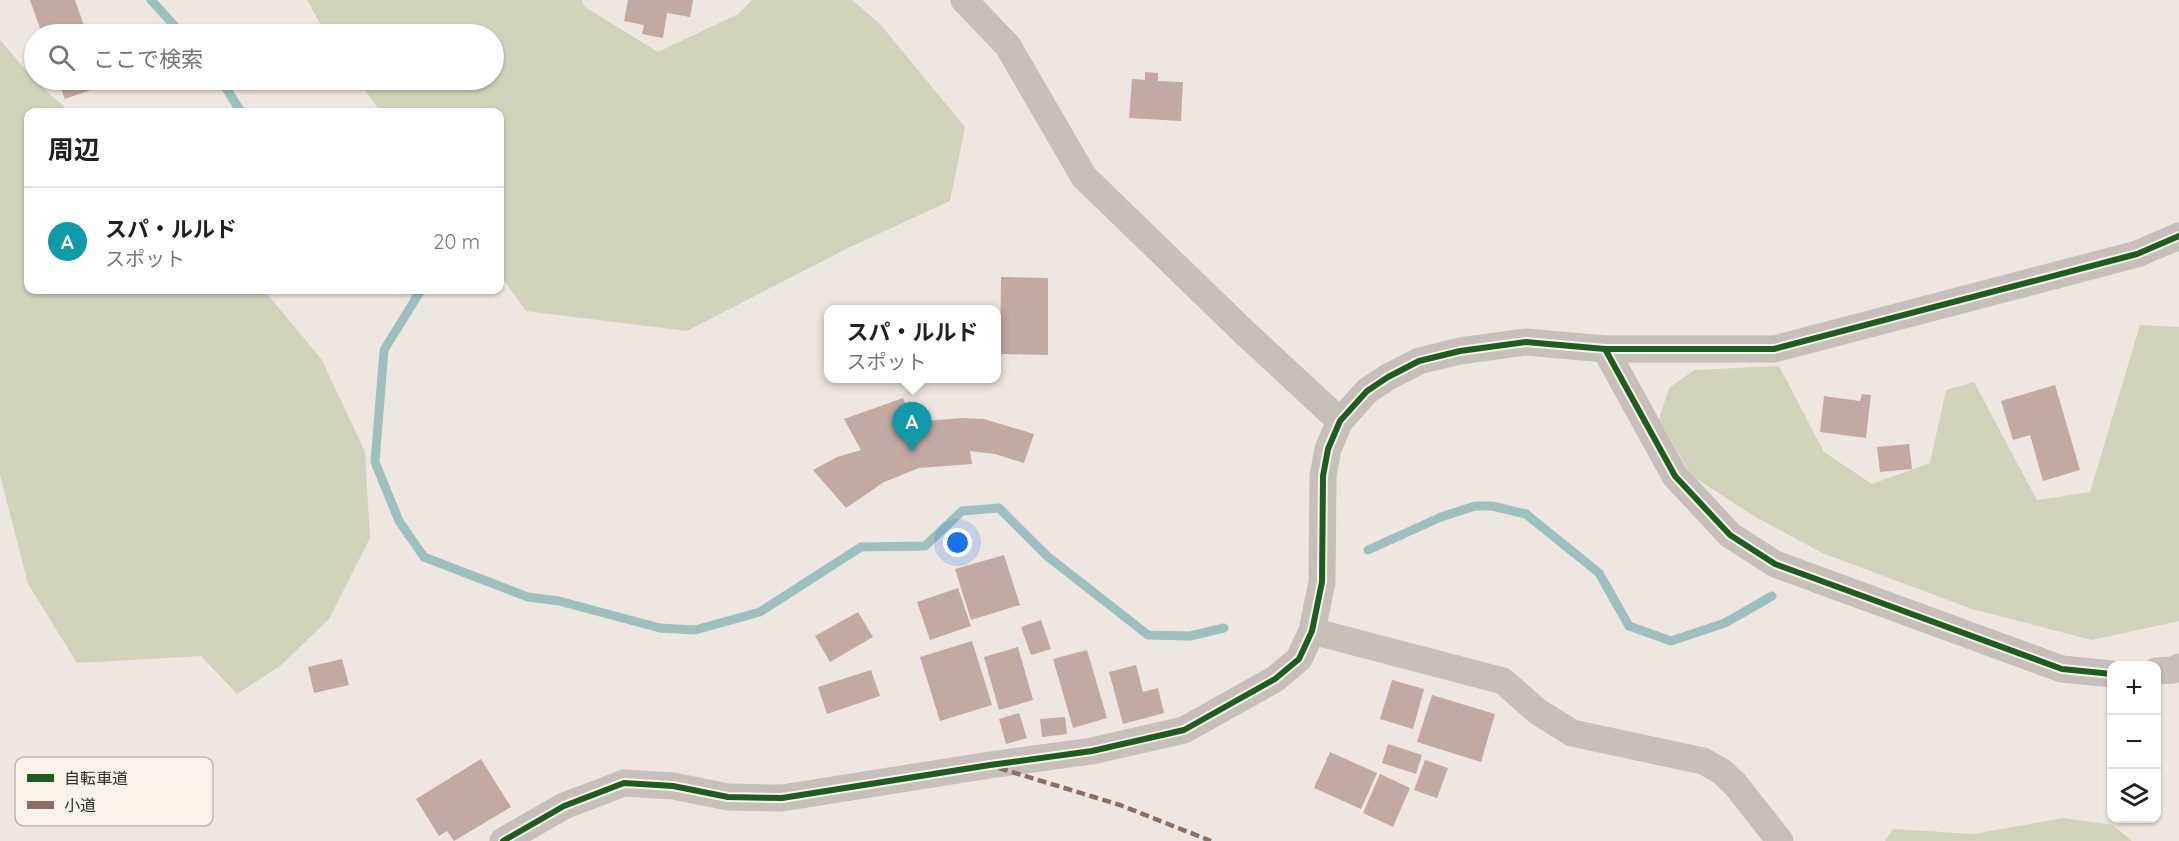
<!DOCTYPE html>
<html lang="ja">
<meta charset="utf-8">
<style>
:root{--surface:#fff;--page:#f6f6f6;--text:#202124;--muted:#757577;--line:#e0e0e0;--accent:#776d69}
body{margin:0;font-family:Quicksand,"Noto Sans JP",sans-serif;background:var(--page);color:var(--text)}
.controls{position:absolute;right:18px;bottom:18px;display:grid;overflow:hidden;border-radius:12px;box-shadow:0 2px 4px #0004}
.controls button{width:54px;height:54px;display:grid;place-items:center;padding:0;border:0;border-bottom:2px solid var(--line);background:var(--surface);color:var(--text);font:30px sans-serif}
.you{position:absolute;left:958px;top:543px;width:21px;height:21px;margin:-15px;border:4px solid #fff;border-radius:50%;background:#1a73e8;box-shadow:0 0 0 9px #1a73e833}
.badge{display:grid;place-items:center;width:39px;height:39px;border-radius:50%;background:var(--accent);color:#fff;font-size:20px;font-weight:700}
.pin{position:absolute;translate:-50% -50px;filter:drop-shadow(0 2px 3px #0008)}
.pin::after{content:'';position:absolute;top:32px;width:21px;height:18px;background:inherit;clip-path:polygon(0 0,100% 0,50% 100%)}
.popup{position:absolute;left:824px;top:305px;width:177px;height:78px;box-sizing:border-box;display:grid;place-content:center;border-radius:12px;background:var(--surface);filter:drop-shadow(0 2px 4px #0005);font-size:20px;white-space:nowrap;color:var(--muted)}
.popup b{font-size:22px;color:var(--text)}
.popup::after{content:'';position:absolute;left:50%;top:100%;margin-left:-12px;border:12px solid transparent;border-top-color:var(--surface)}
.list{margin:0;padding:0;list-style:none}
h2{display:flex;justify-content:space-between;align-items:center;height:78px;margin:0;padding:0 24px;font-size:26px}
h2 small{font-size:20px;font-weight:400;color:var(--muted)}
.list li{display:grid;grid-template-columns:39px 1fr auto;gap:18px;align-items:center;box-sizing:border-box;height:108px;padding:0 24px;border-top:2px solid var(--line)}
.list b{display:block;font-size:22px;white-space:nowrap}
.list p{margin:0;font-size:20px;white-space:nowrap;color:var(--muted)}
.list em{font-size:20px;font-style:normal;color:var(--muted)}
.icon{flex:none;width:33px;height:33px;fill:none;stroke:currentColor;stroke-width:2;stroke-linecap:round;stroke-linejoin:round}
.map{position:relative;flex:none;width:2179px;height:841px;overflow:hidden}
.search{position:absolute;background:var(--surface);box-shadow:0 2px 4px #0004;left:24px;top:24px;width:480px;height:66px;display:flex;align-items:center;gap:15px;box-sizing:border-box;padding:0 21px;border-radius:33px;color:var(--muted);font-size:22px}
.panel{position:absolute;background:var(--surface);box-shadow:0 2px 4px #0004;left:24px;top:108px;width:480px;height:186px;border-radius:12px}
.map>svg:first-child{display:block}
</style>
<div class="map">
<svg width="2179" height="841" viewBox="0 0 2179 841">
<rect width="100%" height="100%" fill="#eee7e1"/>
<g fill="#d0d3ba">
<polygon points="307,0 582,0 585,7 658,52 738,14 752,0 852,0 880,24 965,127 950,201 850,247 687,331 526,311 500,275 500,112 381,112 357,80 494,80 494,34 326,34"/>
<polygon points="0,40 34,80 70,112 28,112 28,290 264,290 322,360 365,452 370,538 329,619 280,666 237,694 201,656 77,663 28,584 0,475"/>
<polygon points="2140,325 2179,327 2179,621 2092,640 1972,609 1822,553 1752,515 1691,475 1659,419 1669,388 1694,370 1779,366 1824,452 1872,484 1930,463 1946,390 1974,382 2037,500 2090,492"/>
<polygon points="2063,818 2113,825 2132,841 1885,841 1893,829 1973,834"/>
</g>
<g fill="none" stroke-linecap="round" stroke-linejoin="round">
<g stroke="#9dc0be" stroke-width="9">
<polyline points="151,0 182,34"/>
<polyline points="221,80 241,112"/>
<polyline points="421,290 384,350 375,462 399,521 424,557 528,597 559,601 660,628 695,630 760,612 861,547 925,546 962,511 999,508 1047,556 1148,635 1190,636 1224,628"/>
<polyline points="1368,550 1441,517 1475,506 1492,506 1526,514 1599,573 1629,626 1671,641 1725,623 1772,596"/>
</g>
</g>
<g fill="#c2a9a2">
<polygon points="30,0 75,0 87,34 42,34"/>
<polygon points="628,0 693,0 690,17 667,13 663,38 642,34 644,25 624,21"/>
<polygon points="1145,72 1158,73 1158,81 1183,82 1181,121 1129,118 1132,79 1145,80"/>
<polygon points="58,80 103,80 105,85 65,99"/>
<polygon points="1001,277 1048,278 1048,355 1000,354"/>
<polygon points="2055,385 2080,470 2043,481 2030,435 2013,440 2001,401"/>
<polygon points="1862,394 1871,395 1866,438 1820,432 1824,396 1860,401"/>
<polygon points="903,398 914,422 962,418 984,419 1034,434 1024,463 995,454 970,451 972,464 919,468 884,482 846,508 813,470 837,457 861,450 844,419"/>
<polygon points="1909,444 1912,469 1880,472 1877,447"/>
<polygon points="1004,555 1020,605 971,620 955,569"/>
<polygon points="958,588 971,626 930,640 917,602"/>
<polygon points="858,612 873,637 830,662 815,636"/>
<polygon points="1041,620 1051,649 1031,655 1021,627"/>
<polygon points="972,641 992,705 940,721 920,657"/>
<polygon points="1018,647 1033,700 999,710 984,657"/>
<polygon points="1087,650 1107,718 1073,728 1053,659"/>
<polygon points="342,659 349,685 314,693 308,667"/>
<polygon points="1136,665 1143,692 1158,688 1164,713 1123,724 1109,672"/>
<polygon points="871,670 880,696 827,714 818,687"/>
<polygon points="1392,680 1424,689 1413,729 1380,719"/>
<polygon points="1432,695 1495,714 1481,762 1417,742"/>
<polygon points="1019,713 1027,738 1006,744 999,719"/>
<polygon points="1065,717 1067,734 1042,737 1040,719"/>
<polygon points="1388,744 1422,755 1416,774 1382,763"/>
<polygon points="1330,752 1377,773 1361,809 1314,788"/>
<polygon points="481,759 511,807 454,841 447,831 439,836 416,799"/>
<polygon points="1425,760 1448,768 1437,798 1414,790"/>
<polygon points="1380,774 1410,788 1393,827 1363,813"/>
</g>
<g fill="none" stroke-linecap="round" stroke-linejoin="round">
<g stroke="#c6bfba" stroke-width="27">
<polyline points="964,0 1008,46 1084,177 1244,332 1340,421"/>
<polyline points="1605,349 1675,476 1730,535 1775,564 2062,669 2112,674"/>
<polyline points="1312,631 1503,681 1537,711 1572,733 1703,761 1721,771 1735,784 1780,841"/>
<polyline points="2156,671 2173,670 2179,667"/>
<polyline points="503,841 564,806 624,783 673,786 728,797 782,798 990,765 1092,751 1184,730 1275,679 1299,659 1312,631 1322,582 1323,476 1328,449 1340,421 1367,391 1388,377 1419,361 1460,351 1526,342 1605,349 1774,349 2137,254 2179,236"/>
</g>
<polyline stroke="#8d6e63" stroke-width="4.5" stroke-dasharray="9 4.5" stroke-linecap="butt" points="999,768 1120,805 1211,841"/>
<defs>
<g id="cycleway">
<polyline points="1605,349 1675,476 1730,535 1775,564 2062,669 2112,674"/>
<polyline points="503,841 564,806 624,783 673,786 728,797 782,798 990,765 1092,751 1184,730 1275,679 1299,659 1312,631 1322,582 1323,476 1328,449 1340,421 1367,391 1388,377 1419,361 1460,351 1526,342 1605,349 1774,349 2137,254 2179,236"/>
</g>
</defs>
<use href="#cycleway" stroke="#faf1e8" stroke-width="10"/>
<use href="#cycleway" stroke="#1b5e20" stroke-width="6"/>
</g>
<rect x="15" y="757" width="198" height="69" rx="9" fill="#faf1e8" stroke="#c0b6ae" stroke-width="1.5"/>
<rect x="27" y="774" width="27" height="8" fill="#1b5e20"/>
<rect x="27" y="801" width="27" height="8" fill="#8d6e63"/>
<g font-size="16" fill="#372c28">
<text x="64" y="784">自転車道</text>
<text x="64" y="811">小道</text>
</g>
</svg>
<div class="controls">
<button>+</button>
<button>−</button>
<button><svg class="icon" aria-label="layers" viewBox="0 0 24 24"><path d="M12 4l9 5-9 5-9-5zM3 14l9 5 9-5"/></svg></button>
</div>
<div class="you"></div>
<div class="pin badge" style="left:912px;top:452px;background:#0f9aa8">A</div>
<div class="popup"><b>スパ・ルルド</b>スポット</div>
<div class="search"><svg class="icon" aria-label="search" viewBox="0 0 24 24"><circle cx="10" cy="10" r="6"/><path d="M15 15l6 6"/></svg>ここで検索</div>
<section class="panel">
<h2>周辺<small></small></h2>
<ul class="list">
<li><span class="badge" style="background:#0f9aa8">A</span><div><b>スパ・ルルド</b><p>スポット</p></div><em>20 m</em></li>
</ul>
</section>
</div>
